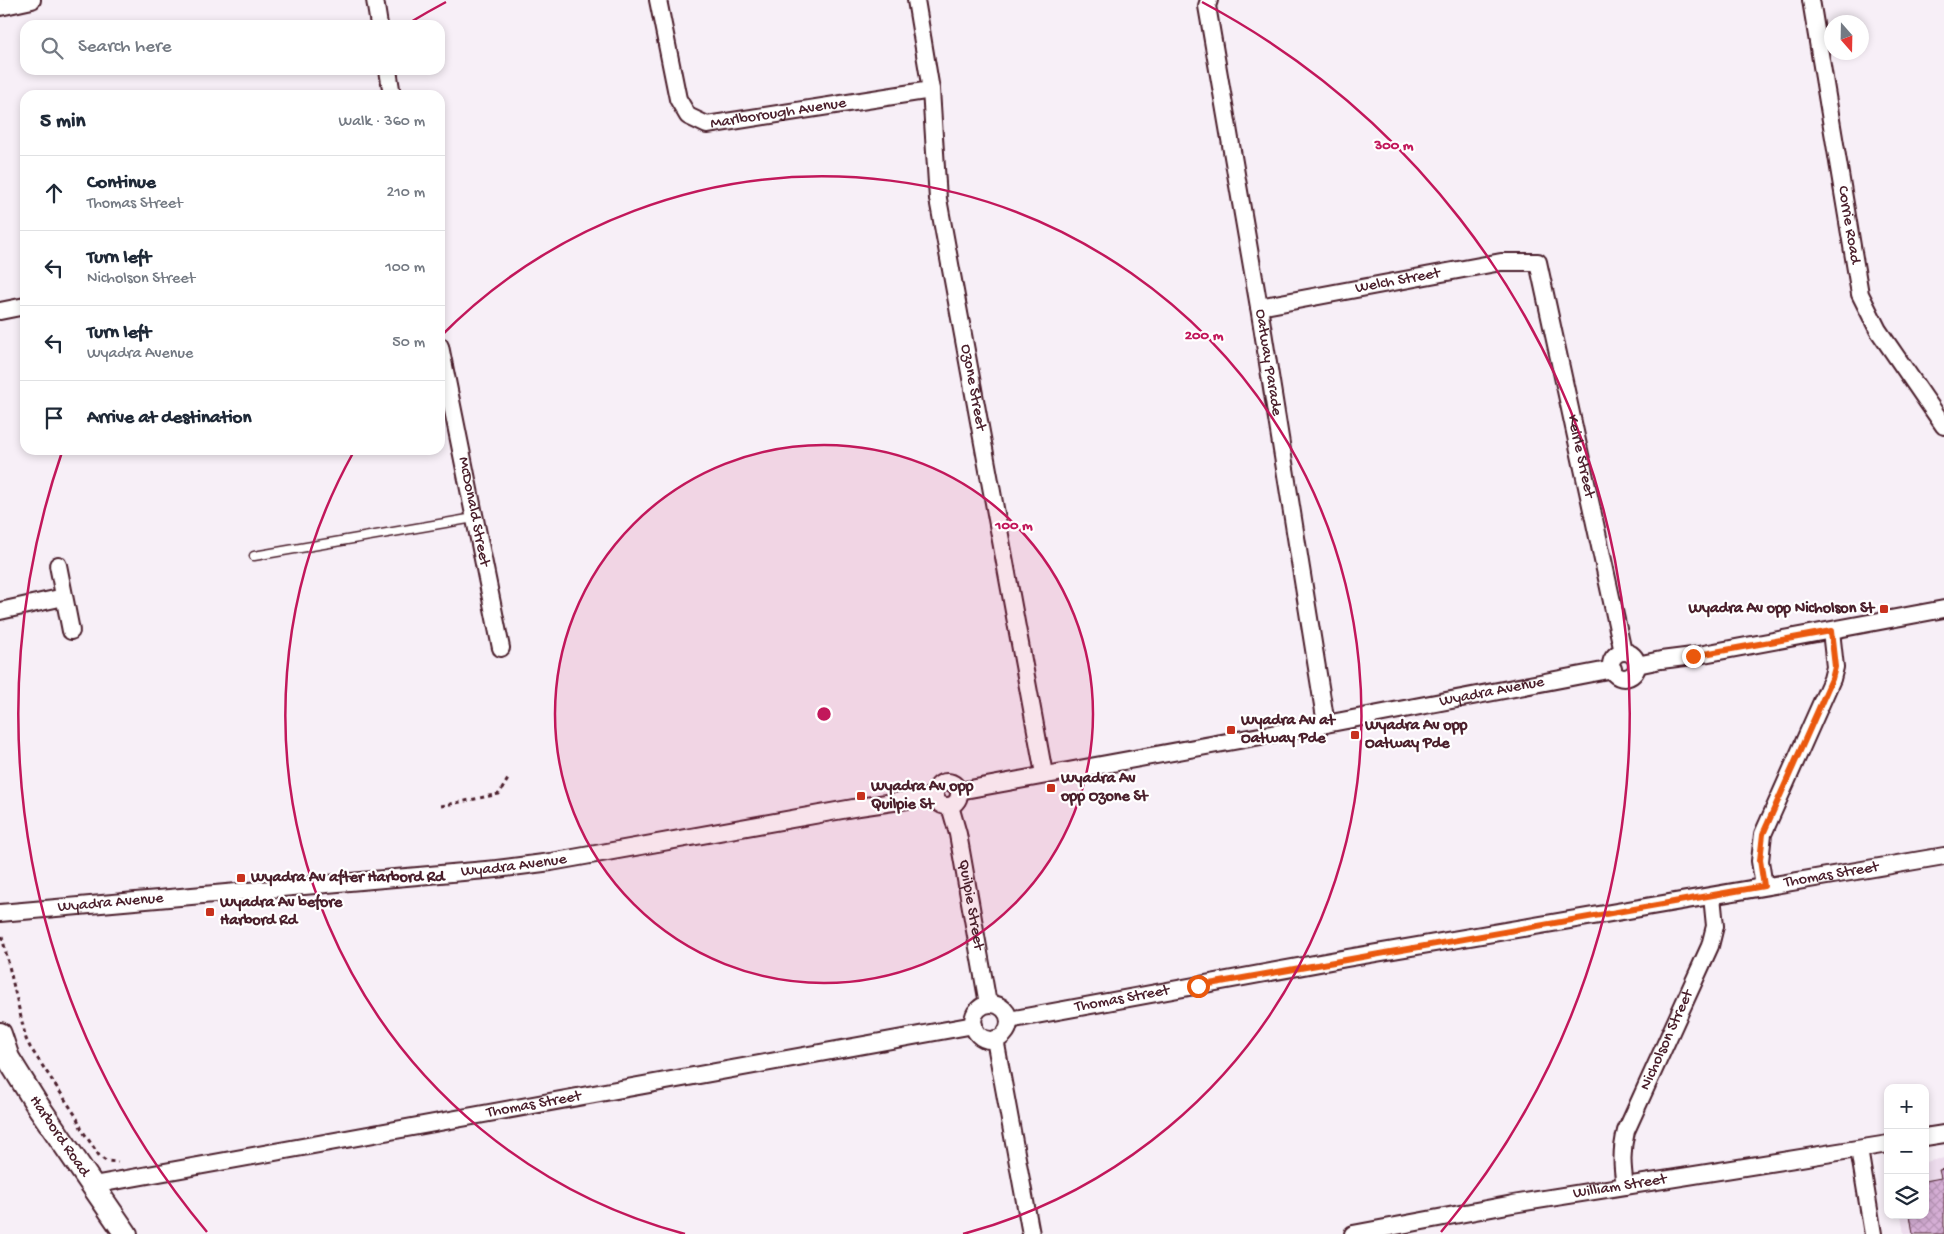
<!DOCTYPE html>
<meta charset="utf-8">
<style>
:root{--surface:#fff;--page:#f2f2f3;--text:#1f2937;--muted:#747a83;--line:#e0e1e3}
body{margin:0;font-family:"Gochi Hand",sans-serif;background:var(--page);color:var(--text)}
.controls{position:absolute;right:15px;bottom:15px;display:grid;overflow:hidden;border-radius:10px;box-shadow:0 2px 8px #0003}
.controls button{width:45px;height:45px;display:grid;place-items:center;padding:0;border:0;border-bottom:1px solid var(--line);background:var(--surface);color:var(--text);font:25px sans-serif}
.compass{position:absolute;left:1824px;top:15px;width:45px;height:45px;border-radius:50%;background:var(--surface);box-shadow:0 2px 8px #0003;rotate:160deg}
.stop{position:absolute;width:15px;height:15px;margin:-11px;border:4px solid #ea580c;border-radius:50%;background:#fff}
.stop.end{background:#ea580c;border-color:#fff;box-shadow:0 1px 5px #0008}
.list{margin:0;padding:0;list-style:none}
h2{display:flex;justify-content:space-between;align-items:center;height:65px;margin:0;padding:0 20px;font-size:21px}
h2 small{font-size:16px;font-weight:400;color:var(--muted)}
.list li{display:grid;grid-template-columns:32px 1fr auto;gap:15px;align-items:center;box-sizing:border-box;height:75px;padding:0 20px;border-top:1px solid var(--line)}
.list b{display:block;font-size:19px;white-space:nowrap}
.list p{margin:0;font-size:16px;white-space:nowrap;color:var(--muted)}
.list em{font-size:16px;font-style:normal;color:var(--muted)}
.icon{flex:none;width:28px;height:28px;fill:none;stroke:currentColor;stroke-width:2;stroke-linecap:round;stroke-linejoin:round}
.map{position:relative;flex:none;width:1944px;height:1234px;overflow:hidden}
.search{position:absolute;background:var(--surface);box-shadow:0 2px 8px #0003;left:20px;top:20px;width:425px;height:55px;display:flex;align-items:center;gap:12px;box-sizing:border-box;padding:0 18px;border-radius:15px;color:var(--muted);font-size:19px}
.panel{position:absolute;background:var(--surface);box-shadow:0 2px 8px #0003;left:20px;top:90px;width:425px;height:365px;border-radius:15px}
.map>svg:first-child{display:block}
</style>
<div class="map">
<svg width="1944" height="1234" viewBox="0 0 1944 1234">
<defs>
<pattern id="building-cross-hatch" width="8" height="8" patternUnits="userSpaceOnUse" patternTransform="scale(1.25)"><rect width="8" height="8" fill="#d5aed5"/><path d="M0 0l8 8M0 8l8-8" fill="none" stroke="#b895b7"/></pattern>
</defs>
<rect width="100%" height="100%" fill="#f7eff7"/>
<filter id="ink" filterUnits="userSpaceOnUse"><feTurbulence type="fractalNoise" baseFrequency=".02" numOctaves="2"/><feDisplacementMap in="SourceGraphic" scale="10" xChannelSelector="R" yChannelSelector="G"/><feConvolveMatrix kernelMatrix="1 2 1 2 8 2 1 2 1" color-interpolation-filters="sRGB"/></filter>
<g filter="url(#ink)">
<polygon fill="#eddced" points="1944,1158 1944,1234 1904,1234 1901,1215 1925,1215 1925,1162"/>
<polygon fill="url(#building-cross-hatch)" stroke="#4a1f2b" points="1944,1169 1944,1234 1913,1234 1910,1215 1925,1215 1925,1181 1941,1178 1939,1170"/>
<g fill="none" stroke-linecap="round" stroke-linejoin="round">
<defs>
<polyline id="lane" points="254,556 474,518"/>
<g id="street">
<polyline points="375,0 379,25"/>
<path id="s1" d="M 658,0 L 678,99 L 688,116 L 707,125 L 931,90"/>
<path id="s2" d="M 916,0 L 931,90 L 938,199 L 1044,774"/>
<path id="s3" d="M 1209,0 L 1207,6 L 1259,307 L 1326,724"/>
<path id="s4" d="M 1811,0 L 1860,294 L 1878,330 L 1944,426"/>
<polyline points="0,7 32,0"/>
<polyline points="388,70 392,95"/>
<path id="s5" d="M 1259,307 L 1501,262 L 1538,262 L 1623,652"/>
<polyline points="0,311 25,306"/>
<path id="s6" d="M 440,346 L 501,648"/>
<polyline points="58,565 71,631"/>
<polyline points="0,611 64,597"/>
<circle cx="1624" cy="665" r="13"/>
<polyline points="1637,665 1661,660 1693,656 1944,609"/>
<circle cx="947" cy="794" r="12"/>
<path id="s7" d="M 959,791 L 1326,724 L 1613,669"/>
<path id="s8" d="M 950,806 L 958,834 L 988,1004"/>
<polyline points="1764,886 1760,861 1763,834 1832,679 1835,667 1831,631"/>
<path id="s9" d="M 0,913 L 497,869 L 551,862 L 859,807 L 935,796"/>
<circle cx="991" cy="1022" r="18"/>
<path id="s10" d="M 1009,1020 L 1347,958 L 1944,856"/>
<polyline points="995,1039 1031,1234"/>
<polyline points="1925,1137 1944,1134"/>
<polyline points="1859,1149 1873,1234"/>
<path id="s11" d="M 93,1185 L 974,1025"/>
<path id="s12" d="M 1625,1186 C 1622,1166 1621,1151 1626,1131 L 1710,946 L 1715,926 L 1712,896"/>
<path id="s13" d="M 1353,1234 L 1513,1204 L 1888,1144"/>
</g>
<g id="secondary">
<path id="s14" d="M 0,1034 L 8,1058 L 36,1103 L 126,1234"/>
</g>
</defs>
<use href="#lane" stroke="#4a1f2b" stroke-width="11"/>
<use href="#street" stroke="#4a1f2b" stroke-width="20"/>
<use href="#secondary" stroke="#4a1f2b" stroke-width="26"/>
<g stroke="#4a1f2b" stroke-width="3" stroke-dasharray="4 4" stroke-linecap="butt">
<polyline points="441,806 499,794 508,779"/>
<polyline points="2,936 26,1039 30,1047 76,1116 82,1130 100,1157 106,1161 118,1162"/>
</g>
<use href="#lane" stroke="#fff" stroke-width="8"/>
<use href="#street" stroke="#fff" stroke-width="16"/>
<use href="#secondary" stroke="#fff" stroke-width="22"/>
</g>
</g>
<g fill="none" stroke-linecap="round" stroke-linejoin="round" filter="url(#ink)">
<polyline stroke="#ea580c" stroke-width="6" points="1198,986 1764,886 1760,860 1763,834 1832,679 1835,667 1831,631 1693,656"/>
</g>
<circle cx="824" cy="714" r="269" fill="#c2185b" fill-opacity=".12"/>
<g fill="none" stroke="#c2185b" stroke-width="2.5">
<circle cx="824" cy="714" r="269"/>
<path d="M685 1234A538 538 0 0 1 353 453M440 337A538 538 0 1 1 963 1234"/>
<path d="M207 1232A806 806 0 0 1 62 452M409 23A806 806 0 0 1 446 2M1202 2A806 806 0 0 1 1441 1232"/>
</g>
<g fill="#c8321e" stroke="#fff" stroke-width="2">
<rect x="1879" y="604" width="10" height="10" rx="2.5"/>
<rect x="1226" y="725" width="10" height="10" rx="2.5"/>
<rect x="1350" y="730" width="10" height="10" rx="2.5"/>
<rect x="1046" y="783" width="10" height="10" rx="2.5"/>
<rect x="856" y="791" width="10" height="10" rx="2.5"/>
<rect x="236" y="873" width="10" height="10" rx="2.5"/>
<rect x="205" y="907" width="10" height="10" rx="2.5"/>
</g>
<g text-anchor="middle" dominant-baseline="central" stroke-width="4.5" stroke-linejoin="round" paint-order="stroke">
<g font-size="16" fill="#4a1f2b" stroke="#fff">
<text stroke="none"><textPath href="#s1" startOffset="214">Marlborough Avenue</textPath></text>
<text stroke="none"><textPath href="#s4" startOffset="228">Corrie Road</textPath></text>
<text stroke="none"><textPath href="#s5" startOffset="141">Welch Street</textPath></text>
<text stroke="none"><textPath href="#s3" startOffset="368">Oatway Parade</textPath></text>
<text stroke="none"><textPath href="#s2" startOffset="392">Ozone Street</textPath></text>
<text stroke="none"><textPath href="#s5" startOffset="482">Keirle Street</textPath></text>
<text stroke="none"><textPath href="#s6" startOffset="169">McDonald Street</textPath></text>
<text stroke="none"><textPath href="#s7" startOffset="542">Wyadra Avenue</textPath></text>
<text stroke="none"><textPath href="#s9" startOffset="516">Wyadra Avenue</textPath></text>
<text stroke="none"><textPath href="#s10" startOffset="835">Thomas Street</textPath></text>
<text stroke="none"><textPath href="#s9" startOffset="111">Wyadra Avenue</textPath></text>
<text stroke="none"><textPath href="#s8" startOffset="101">Quilpie Street</textPath></text>
<text stroke="none"><textPath href="#s10" startOffset="115">Thomas Street</textPath></text>
<text stroke="none"><textPath href="#s12" startOffset="155">Nicholson Street</textPath></text>
<text stroke="none"><textPath href="#s11" startOffset="448">Thomas Street</textPath></text>
<text stroke="none"><textPath href="#s14" startOffset="119">Harbord Road</textPath></text>
<text stroke="none"><textPath href="#s13" startOffset="271">William Street</textPath></text>
</g>
<g font-size="16" font-weight="bold" fill="#4a1f2b" stroke="#fff" text-anchor="start">
<text x="1874" y="609" text-anchor="end">Wyadra Av opp Nicholson St</text>
<text x="1241" y="721">Wyadra Av at<tspan x="1241" dy="18">Oatway Pde</tspan></text>
<text x="1365" y="726">Wyadra Av opp<tspan x="1365" dy="18">Oatway Pde</tspan></text>
<text x="1061" y="779">Wyadra Av<tspan x="1061" dy="18">opp Ozone St</tspan></text>
<text x="871" y="787">Wyadra Av opp<tspan x="871" dy="18">Quilpie St</tspan></text>
<text x="251" y="878">Wyadra Av after Harbord Rd</text>
<text x="220" y="903">Wyadra Av before<tspan x="220" dy="18">Harbord Rd</tspan></text>
</g>
</g>
<circle cx="824" cy="714" r="8" fill="#c2185b" stroke="#fff" stroke-width="2.5"/>
<g font-size="15" text-anchor="middle" font-weight="bold" fill="#c2185b" stroke="#fff" stroke-width="4.5" stroke-linejoin="round" paint-order="stroke">
<text x="1394" y="149">300 m</text>
<text x="1204" y="339">200 m</text>
<text x="1014" y="529">100 m</text>
</g>
</svg>
<div class="controls">
<button>+</button>
<button>−</button>
<button><svg class="icon" aria-label="layers" viewBox="0 0 24 24"><path d="M12 4l9 5-9 5-9-5zM3 14l9 5 9-5"/></svg></button>
</div>
<svg class="compass" viewBox="-18 -18 36 36"><path d="M0-13l5 13h-10z" fill="#e53935"/><path d="M0 13l5-13h-10z" fill="#747a83"/></svg>
<div class="stop" style="left:1198px;top:986px"></div>
<div class="stop end" style="left:1693px;top:656px"></div>
<div class="search"><svg class="icon" aria-label="search" viewBox="0 0 24 24"><circle cx="10" cy="10" r="6"/><path d="M15 15l6 6"/></svg>Search here</div>
<section class="panel">
<h2>5 min<small>Walk · 360 m</small></h2>
<ul class="list">
<li><svg class="icon" aria-label="ahead" viewBox="0 0 24 24"><path d="M12 20V5M6 11l6-6 6 6"/></svg><div><b>Continue</b><p>Thomas Street</p></div><em>210 m</em></li>
<li><svg class="icon" aria-label="left" viewBox="0 0 24 24"><path d="M17 20v-9H6M10 6l-5 5 5 5"/></svg><div><b>Turn left</b><p>Nicholson Street</p></div><em>100 m</em></li>
<li><svg class="icon" aria-label="left" viewBox="0 0 24 24"><path d="M17 20v-9H6M10 6l-5 5 5 5"/></svg><div><b>Turn left</b><p>Wyadra Avenue</p></div><em>50 m</em></li>
<li><svg class="icon" aria-label="arrive" viewBox="0 0 24 24"><path d="M6 21V4h12l-3 4 3 4H6"/></svg><div><b>Arrive at destination</b></div></li>
</ul>
</section>
</div>
